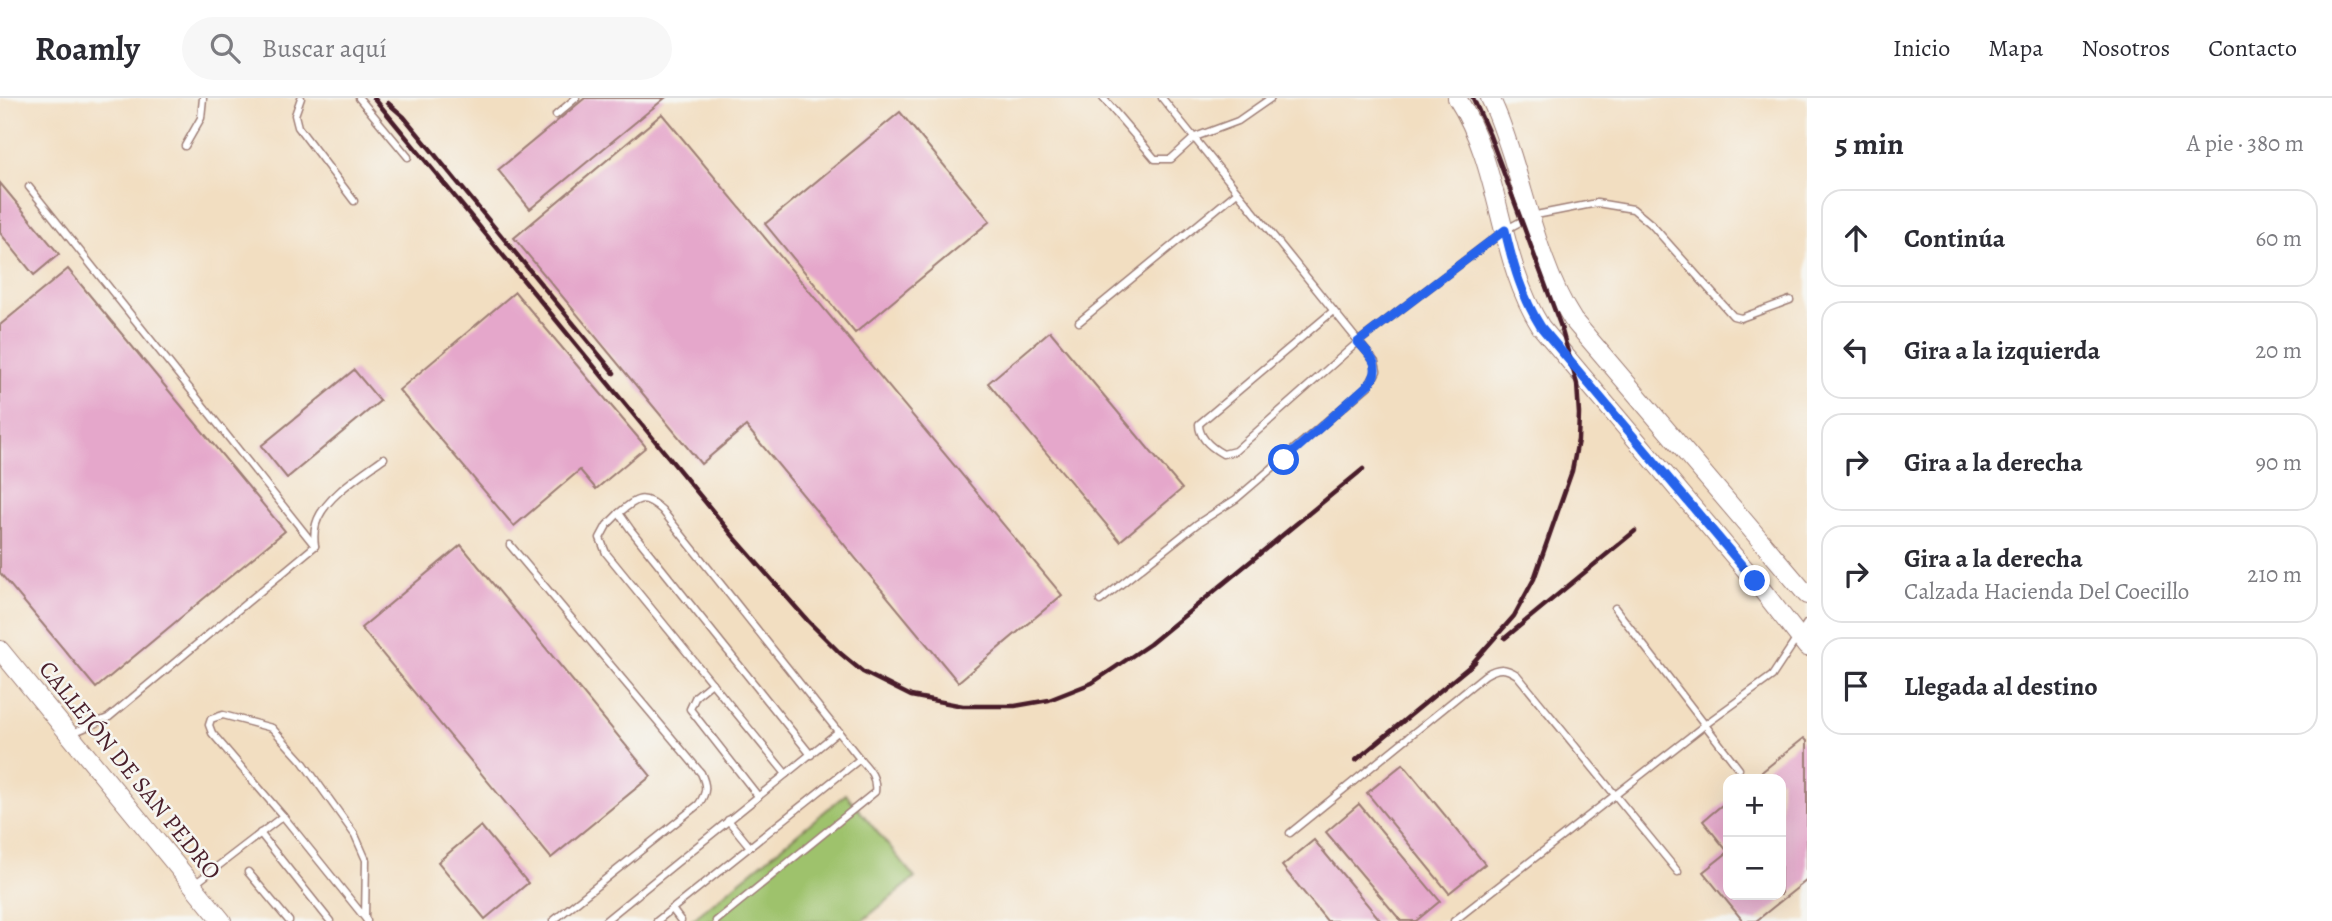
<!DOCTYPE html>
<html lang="es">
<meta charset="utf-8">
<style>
:root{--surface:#fff;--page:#f7f7f7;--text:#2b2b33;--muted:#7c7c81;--line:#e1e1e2}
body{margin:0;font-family:Alegreya,serif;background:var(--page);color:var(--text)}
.controls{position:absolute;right:21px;bottom:21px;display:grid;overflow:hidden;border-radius:14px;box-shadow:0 7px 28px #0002}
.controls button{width:63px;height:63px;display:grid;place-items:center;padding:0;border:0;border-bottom:2px solid var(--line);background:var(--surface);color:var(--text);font:35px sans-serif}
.stop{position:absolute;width:21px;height:21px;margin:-16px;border:5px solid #2563eb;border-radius:50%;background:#fff}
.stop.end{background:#2563eb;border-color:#fff;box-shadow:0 2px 7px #0008}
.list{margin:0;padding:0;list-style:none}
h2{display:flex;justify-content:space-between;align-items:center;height:91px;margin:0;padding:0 28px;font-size:30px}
h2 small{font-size:23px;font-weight:400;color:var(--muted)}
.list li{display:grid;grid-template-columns:46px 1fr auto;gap:21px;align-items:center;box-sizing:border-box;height:98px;margin:0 14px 14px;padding:0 14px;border:2px solid var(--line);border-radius:21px}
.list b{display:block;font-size:26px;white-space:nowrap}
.list p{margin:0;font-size:23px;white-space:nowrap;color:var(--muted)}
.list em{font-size:23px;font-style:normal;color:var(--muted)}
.icon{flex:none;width:38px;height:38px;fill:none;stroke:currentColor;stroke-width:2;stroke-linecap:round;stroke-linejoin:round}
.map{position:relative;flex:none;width:1807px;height:823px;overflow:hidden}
header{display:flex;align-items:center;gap:42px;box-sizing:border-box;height:98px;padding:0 35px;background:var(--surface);border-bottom:2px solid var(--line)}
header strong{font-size:33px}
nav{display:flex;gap:38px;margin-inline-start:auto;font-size:24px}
.search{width:490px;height:63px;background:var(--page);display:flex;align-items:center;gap:18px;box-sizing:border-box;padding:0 24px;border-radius:38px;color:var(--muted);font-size:26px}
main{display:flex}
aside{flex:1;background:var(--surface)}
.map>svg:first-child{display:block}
</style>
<header>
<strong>Roamly</strong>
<div class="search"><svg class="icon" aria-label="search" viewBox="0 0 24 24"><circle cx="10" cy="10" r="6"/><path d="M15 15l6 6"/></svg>Buscar aquí</div>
<nav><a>Inicio</a><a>Mapa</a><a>Nosotros</a><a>Contacto</a></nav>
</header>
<main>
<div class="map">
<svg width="1807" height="823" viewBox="0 0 1807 823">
<rect width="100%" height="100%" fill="#f6f6f2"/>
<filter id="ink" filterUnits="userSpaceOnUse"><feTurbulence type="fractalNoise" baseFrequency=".0143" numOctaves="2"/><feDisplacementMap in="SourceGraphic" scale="14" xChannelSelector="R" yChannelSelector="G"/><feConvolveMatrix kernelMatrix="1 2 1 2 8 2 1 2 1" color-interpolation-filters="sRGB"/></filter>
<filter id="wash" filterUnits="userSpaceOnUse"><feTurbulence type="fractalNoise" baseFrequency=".00686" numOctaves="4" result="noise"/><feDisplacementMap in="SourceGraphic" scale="28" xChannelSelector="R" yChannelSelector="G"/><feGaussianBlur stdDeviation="1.57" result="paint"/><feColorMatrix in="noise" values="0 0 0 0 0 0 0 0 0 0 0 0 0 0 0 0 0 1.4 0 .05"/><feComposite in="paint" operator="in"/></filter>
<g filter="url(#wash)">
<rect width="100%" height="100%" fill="#f2dec1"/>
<polygon fill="#9ec26c" stroke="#74704c" stroke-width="2" points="846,696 915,780 862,823 691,823"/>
<g id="blocks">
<g fill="#e5a7cb">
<polygon points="585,0 665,0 530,111 498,72"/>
<polygon points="900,14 990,123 855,235 765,126"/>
<polygon points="662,16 1062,497 958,584 746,328 701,366 514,140"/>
<polygon points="0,85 59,156 34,177 0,135"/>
<polygon points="68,171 285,433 96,590 0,475 0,227"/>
<polygon points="515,194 646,349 596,391 580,372 514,428 399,292"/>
<polygon points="1050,233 1182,391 1120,443 988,285"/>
<polygon points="354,272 380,303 287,380 261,348"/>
<polygon points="461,447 651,678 551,760 361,530"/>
<polygon points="1804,640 1807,643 1807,782 1756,823 1743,823 1703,774 1728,754 1703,723 1728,702 1728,797 1781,797 1781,681 1753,681"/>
<polygon points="1403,666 1485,766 1449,795 1367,695"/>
<polygon points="1359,706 1440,803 1416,823 1401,823 1326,734"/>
<polygon points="481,728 528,785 485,821 438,764"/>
<polygon points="1314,742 1381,823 1327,823 1282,768"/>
</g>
</g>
</g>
<g filter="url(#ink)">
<use href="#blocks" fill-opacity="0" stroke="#9e7e76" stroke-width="2"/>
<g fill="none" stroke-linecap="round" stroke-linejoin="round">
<defs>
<g id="service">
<polyline points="301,0 295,17 298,29 354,103"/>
<polyline points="359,0 408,59"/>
<polyline points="1103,0 1155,61 1171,61 1195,39 1238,23 1271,0"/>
<polyline points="556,17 576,0"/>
<polyline points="185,48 201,20 203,0"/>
<polyline points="29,89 315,448"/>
<path d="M 1333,213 L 1199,326 C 1199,340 1212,350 1223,356 L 1235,353 L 1358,244 L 1505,132 L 1531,118 L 1597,105 L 1633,111 L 1651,126 L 1733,218 L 1741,220 L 1790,202"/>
<polyline points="1079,224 1236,95"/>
<polyline points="619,415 607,427 600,440 606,455 786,676"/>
<path d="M 510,447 L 701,675 C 707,688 707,694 699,706 L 553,823"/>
<polyline points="1100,503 1197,426 1236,401 1369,287 1377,273 1375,264 1162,0"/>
<polyline points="1615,510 1739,671"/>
<polyline points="712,585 696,598 690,611 758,698"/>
<path d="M 70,636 L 108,620 L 315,448 C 314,441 314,433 316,426 C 323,400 363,375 384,360"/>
<polyline points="728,722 750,749"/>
<polyline points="260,735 330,823"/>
<path d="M 1290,735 L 1485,577 C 1498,569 1505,569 1517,577 L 1678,774"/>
<polyline points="248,774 289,823"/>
<polyline points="196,785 283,718"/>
<polyline points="672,811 681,823"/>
<polyline points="365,820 366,762 355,737 302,663 272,630 223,617 211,621 209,627 212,635 283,718 365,820 367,823"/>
<polyline points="605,823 839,633"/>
<path d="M 657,823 L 860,661 L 662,412 C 643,395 637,400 619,415 L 631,432 L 811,657"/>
<path d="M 716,823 L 875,694 C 877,679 869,671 860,661"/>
<polyline points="1454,823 1706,626 1772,578 1807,525"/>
</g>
<g id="secondary">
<path d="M 1457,0 C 1502,70 1497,159 1541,229 L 1755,483 L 1807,549"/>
<path d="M 1490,0 C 1499,17 1505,37 1511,55 C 1528,108 1543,176 1573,222 L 1807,497"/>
<polyline points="0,552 222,823"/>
</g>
</defs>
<use href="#service" stroke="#9e7e76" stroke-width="9"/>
<use href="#secondary" stroke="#9e7e76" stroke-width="20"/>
<use href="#service" stroke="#fff" stroke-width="6"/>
<use href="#secondary" stroke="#fff" stroke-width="18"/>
<g stroke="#4a1f2b" stroke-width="4.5">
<polyline points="374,0 734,439 808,523 840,555 863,574 911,598 963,608 1015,608 1049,602 1092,585 1150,546 1363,371"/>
<polyline points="388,5 404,19 614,275"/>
<polyline points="1505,540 1635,433"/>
<polyline points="1469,569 1514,518 1534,481 1572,373 1578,342 1579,316 1577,286 1561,229 1490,38 1473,0"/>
<polyline points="1356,662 1475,564"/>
</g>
</g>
</g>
<g fill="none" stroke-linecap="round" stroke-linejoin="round" filter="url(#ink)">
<path stroke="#2563eb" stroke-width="9" d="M 1284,362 L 1371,284 C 1382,266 1369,257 1358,244 L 1505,132 C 1513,167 1522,199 1541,229 L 1755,483"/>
</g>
<g text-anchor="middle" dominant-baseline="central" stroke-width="5" stroke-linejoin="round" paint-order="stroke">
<g font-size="24" fill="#4a1f2b" stroke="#f6f6f2">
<text transform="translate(130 672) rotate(51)">CALLEJÓN DE SAN PEDRO</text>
</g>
</g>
</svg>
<div class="controls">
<button>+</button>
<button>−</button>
</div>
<div class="stop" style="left:1284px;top:362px"></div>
<div class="stop end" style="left:1755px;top:483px"></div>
</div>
<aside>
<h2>5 min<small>A pie · 380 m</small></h2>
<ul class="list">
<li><svg class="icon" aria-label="ahead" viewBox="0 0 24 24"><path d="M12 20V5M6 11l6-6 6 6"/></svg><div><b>Continúa</b></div><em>60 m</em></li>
<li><svg class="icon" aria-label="left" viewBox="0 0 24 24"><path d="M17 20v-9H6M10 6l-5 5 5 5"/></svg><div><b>Gira a la izquierda</b></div><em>20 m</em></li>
<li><svg class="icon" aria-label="right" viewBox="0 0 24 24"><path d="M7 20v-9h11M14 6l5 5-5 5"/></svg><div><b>Gira a la derecha</b></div><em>90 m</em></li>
<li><svg class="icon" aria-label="right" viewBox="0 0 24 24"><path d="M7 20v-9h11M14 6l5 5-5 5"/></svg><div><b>Gira a la derecha</b><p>Calzada Hacienda Del Coecillo</p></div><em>210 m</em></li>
<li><svg class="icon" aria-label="arrive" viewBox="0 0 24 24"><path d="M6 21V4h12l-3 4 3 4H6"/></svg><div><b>Llegada al destino</b></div></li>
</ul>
</aside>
</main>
